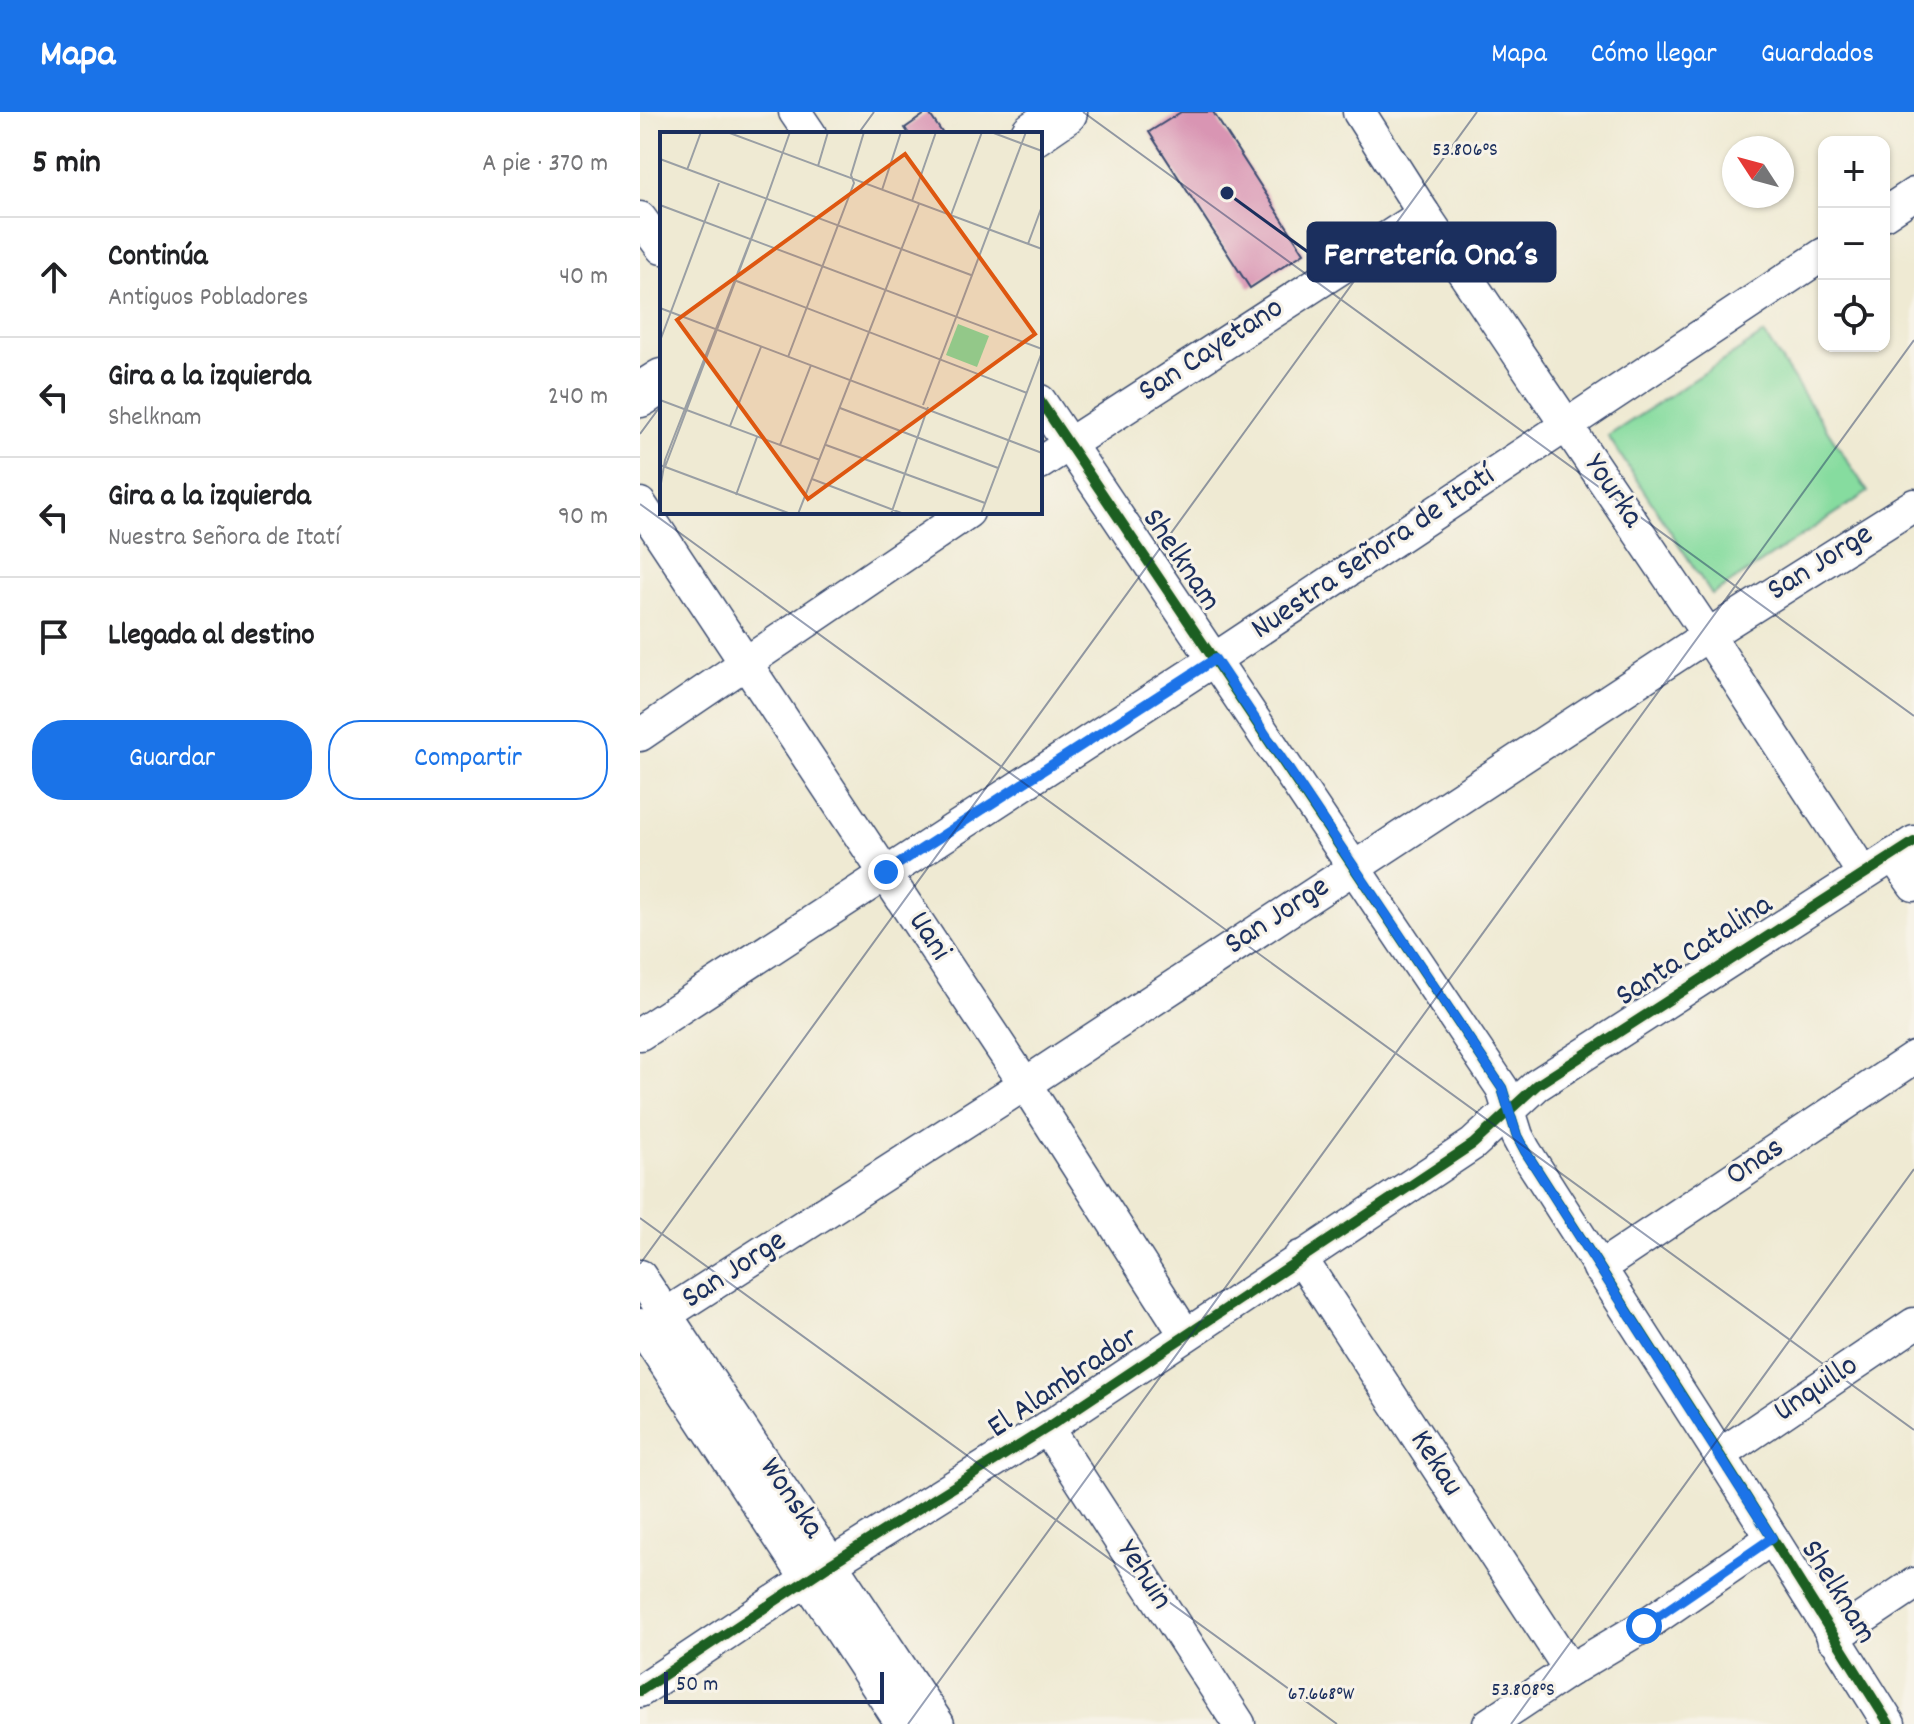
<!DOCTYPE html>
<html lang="es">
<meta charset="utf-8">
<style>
:root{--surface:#fff;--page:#f6f6f6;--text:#202124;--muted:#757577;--line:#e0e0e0;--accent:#1a73e8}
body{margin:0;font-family:Dekko,sans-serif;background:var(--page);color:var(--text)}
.controls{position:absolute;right:24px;top:24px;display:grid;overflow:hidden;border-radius:16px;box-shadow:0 2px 6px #0004}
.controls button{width:72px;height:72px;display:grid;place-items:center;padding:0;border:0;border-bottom:2px solid var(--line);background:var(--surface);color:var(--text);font:40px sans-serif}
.compass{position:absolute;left:1082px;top:24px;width:72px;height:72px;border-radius:50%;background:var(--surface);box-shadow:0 2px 6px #0004;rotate:306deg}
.scale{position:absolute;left:24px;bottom:20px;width:220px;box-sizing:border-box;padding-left:8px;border:4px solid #1b2f5e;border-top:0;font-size:22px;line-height:28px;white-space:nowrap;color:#1b2f5e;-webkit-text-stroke:6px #f7f3e8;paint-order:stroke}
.stop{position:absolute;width:24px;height:24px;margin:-18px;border:6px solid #1a73e8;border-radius:50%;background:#fff}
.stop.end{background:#1a73e8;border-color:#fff;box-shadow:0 2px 8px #0008}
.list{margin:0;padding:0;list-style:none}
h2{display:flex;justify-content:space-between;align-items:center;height:104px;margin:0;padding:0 32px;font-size:34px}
h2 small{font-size:26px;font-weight:400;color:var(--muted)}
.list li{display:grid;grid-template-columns:52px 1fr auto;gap:24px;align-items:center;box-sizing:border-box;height:120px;padding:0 32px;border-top:2px solid var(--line)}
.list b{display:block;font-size:30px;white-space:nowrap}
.list p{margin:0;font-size:26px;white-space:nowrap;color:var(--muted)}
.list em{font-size:26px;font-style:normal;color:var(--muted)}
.actions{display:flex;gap:16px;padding:24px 32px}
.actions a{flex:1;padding:18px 0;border:2px solid var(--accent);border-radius:32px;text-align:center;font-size:28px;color:var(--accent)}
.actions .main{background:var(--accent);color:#fff}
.icon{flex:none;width:44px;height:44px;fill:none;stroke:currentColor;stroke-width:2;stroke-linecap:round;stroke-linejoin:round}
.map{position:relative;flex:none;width:1274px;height:1612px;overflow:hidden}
header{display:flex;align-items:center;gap:48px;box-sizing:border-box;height:112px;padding:0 40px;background:var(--accent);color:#fff}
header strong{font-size:38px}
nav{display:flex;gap:44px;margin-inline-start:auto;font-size:28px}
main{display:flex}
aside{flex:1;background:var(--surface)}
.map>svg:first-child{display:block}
</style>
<header>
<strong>Mapa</strong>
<nav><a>Mapa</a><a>Cómo llegar</a><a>Guardados</a></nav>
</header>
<main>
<aside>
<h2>5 min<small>A pie · 370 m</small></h2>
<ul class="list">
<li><svg class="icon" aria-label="ahead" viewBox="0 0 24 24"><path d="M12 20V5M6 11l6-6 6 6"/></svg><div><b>Continúa</b><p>Antiguos Pobladores</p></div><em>40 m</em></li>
<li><svg class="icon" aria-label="left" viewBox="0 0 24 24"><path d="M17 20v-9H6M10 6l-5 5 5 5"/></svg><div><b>Gira a la izquierda</b><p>Shelknam</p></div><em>240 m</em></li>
<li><svg class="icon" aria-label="left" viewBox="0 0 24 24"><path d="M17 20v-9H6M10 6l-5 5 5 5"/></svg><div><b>Gira a la izquierda</b><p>Nuestra Señora de Itatí</p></div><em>90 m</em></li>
<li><svg class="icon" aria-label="arrive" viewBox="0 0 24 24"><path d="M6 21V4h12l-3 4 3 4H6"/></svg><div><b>Llegada al destino</b></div></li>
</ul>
<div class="actions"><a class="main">Guardar</a><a>Compartir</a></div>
</aside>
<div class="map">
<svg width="1274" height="1612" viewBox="0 0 1274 1612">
<rect width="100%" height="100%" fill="#f7f3e8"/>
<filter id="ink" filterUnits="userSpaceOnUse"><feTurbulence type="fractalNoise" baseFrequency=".0125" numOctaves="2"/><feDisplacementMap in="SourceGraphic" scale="16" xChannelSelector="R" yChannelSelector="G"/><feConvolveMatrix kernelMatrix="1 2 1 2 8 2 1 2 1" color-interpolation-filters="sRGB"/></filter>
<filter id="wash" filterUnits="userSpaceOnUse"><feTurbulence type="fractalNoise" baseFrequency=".006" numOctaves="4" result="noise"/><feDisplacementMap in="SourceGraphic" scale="32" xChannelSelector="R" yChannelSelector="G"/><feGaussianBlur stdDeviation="1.8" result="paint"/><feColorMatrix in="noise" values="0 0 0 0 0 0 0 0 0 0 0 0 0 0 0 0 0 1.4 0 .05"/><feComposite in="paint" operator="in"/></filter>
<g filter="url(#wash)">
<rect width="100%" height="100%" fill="#efead3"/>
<polygon fill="#86dc9f" stroke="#50867e" stroke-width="2" points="1124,222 1228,380 1072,483 968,324"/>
<g id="blocks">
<g fill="#d995b3">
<polygon points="288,0 303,22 269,22 265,16"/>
<polygon points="541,0 573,0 664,141 610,176 509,20"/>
</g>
</g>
</g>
<g filter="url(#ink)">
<use href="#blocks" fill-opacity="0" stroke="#3b4b70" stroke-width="2"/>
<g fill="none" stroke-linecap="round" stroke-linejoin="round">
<defs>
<g id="street">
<polyline points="155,0 170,22"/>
<polyline points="719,0 784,102 1068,523 1223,761"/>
<polyline points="1244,102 1274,82"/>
<polyline points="0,106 22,136"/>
<polyline points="400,289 862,976 877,1024 885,1039 1080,1343 1249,1612"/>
<polyline points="400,351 784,102"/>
<polyline points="0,392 385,972 545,1222"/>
<polyline points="0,623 328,400"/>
<polyline points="1253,743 1274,773"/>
<polyline points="0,922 575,547 1184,142"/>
<polyline points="660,1145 930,1558"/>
<polyline points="959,1156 1274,946"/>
<polyline points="0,1164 298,1612"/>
<polyline points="0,1213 262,1612"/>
<polyline points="3,1217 385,972 1068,523 1274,393"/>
<polyline points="407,1316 599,1612"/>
<polyline points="1080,1343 1274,1212"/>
<polyline points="1193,1526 1274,1472"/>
<polyline points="0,1579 192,1451 407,1316 833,1032 897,973 1274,730"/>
<polyline points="849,1612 930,1558 1004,1514 1132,1426"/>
</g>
<g id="secondary">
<polyline points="393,22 425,0"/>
<polyline points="0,283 22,269"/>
</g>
</defs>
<use href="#street" stroke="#3b4b70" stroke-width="35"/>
<use href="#secondary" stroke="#3b4b70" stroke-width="47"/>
<use href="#street" stroke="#fff" stroke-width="32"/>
<use href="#secondary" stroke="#fff" stroke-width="44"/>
<defs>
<g id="cycleway">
<polyline points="400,289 862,976 877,1024 885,1039 1080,1343 1249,1612"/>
<polyline points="0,1579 192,1451 407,1316 833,1032 897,973 1274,730"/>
</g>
</defs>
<use href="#cycleway" stroke="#f7f3e8" stroke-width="15"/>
<use href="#cycleway" stroke="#1b5e20" stroke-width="10"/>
</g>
</g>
<g fill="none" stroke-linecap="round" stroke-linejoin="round" filter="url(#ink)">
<polyline stroke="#1a73e8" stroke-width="10" points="246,760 575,547 862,976 877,1024 885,1039 1132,1426 1004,1514"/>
</g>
<path fill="none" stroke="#1b2f5e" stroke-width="2" stroke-opacity="0.45" d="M 443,0 L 1274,604M 218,22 L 234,0M 0,322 L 22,292M 0,392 L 1274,1318M 0,1106 L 697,1612M 0,1152 L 837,0M 268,1612 L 1274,228M 871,1612 L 1274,1057"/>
<g text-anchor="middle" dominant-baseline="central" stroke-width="6" stroke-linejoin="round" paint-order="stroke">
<g font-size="32" fill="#1b2f5e" stroke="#f7f3e8">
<text transform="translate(572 239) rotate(-33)">San Cayetano</text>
<text transform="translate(972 380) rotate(56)">Yourka</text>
<text transform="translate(734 442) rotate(-34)">Nuestra Señora de Itatí</text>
<text transform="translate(540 449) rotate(56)">Shelknam</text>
<text transform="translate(1181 452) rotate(-32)">San Jorge</text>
<text transform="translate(638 805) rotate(-33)">San Jorge</text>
<text transform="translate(288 825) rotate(57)">Uani</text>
<text transform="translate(1055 840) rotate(-33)">Santa Catalina</text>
<text transform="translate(1116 1051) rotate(-34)">Onas</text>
<text transform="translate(95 1159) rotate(-33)">San Jorge</text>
<text transform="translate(424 1272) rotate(-34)">El Alambrador</text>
<text transform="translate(1177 1278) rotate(-34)">Unquillo</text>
<text transform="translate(795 1352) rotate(57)">Kekau</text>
<text transform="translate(150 1387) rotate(56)">Wonska</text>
<text transform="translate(503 1464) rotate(57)">Yehuin</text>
<text transform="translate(1197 1481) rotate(58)">Shelknam</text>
</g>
</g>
<g transform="translate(20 20)">
<rect width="382" height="382" fill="#efead3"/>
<path d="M 298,192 L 329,204 L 317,235 L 286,223 Z" fill="#86dc9f"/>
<path fill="none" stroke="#9a9fa4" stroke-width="2" d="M 67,0 L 382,117M 331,0 L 382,19M 0,27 L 311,143M 158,34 L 168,0M 27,38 L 41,0M 222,58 L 241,0M 106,68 L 130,0M 252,69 L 276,0M 0,73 L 382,217M 291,83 L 322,0M 368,112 L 382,74M 74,148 L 367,261M 0,176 L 382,321M 0,209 L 59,51M 128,225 L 194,51 L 191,43 L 204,0M 0,268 L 160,328M 263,273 L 366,0M 180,276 L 338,336M 70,294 L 101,215M 120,313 L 151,233M 166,313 L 325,371M 0,333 L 131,382M 152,347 L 244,382M 0,357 L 5,328 L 106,68 L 5,335M 76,363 L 97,305M 138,382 L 259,72M 231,382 L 268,275M 321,382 L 382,220"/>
<path fill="#de5710" fill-opacity="0.15" stroke="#de5710" stroke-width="4" d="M 245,22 L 375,202 L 148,367 L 17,188 Z"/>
<rect width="382" height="382" fill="none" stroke="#1b2f5e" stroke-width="4"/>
</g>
<g font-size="20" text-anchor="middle" fill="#1b2f5e" stroke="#f7f3e8" stroke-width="6" stroke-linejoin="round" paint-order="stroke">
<text x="825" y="43">53.806°S</text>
<text x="883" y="1583">53.808°S</text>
<text x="681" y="1587">67.668°W</text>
</g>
<path fill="none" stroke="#1b2f5e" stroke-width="3" d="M587 81L668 140"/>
<circle fill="#1b2f5e" stroke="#f7f3e8" stroke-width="3" cx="587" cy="81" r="8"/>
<rect fill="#1b2f5e" stroke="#1b2f5e" stroke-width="3" x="668" y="111" width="247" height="58" rx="8"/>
<g font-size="34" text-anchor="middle" font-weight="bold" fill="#fff">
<text x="791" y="152">Ferretería Ona´s</text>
</g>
</svg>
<div class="controls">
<button>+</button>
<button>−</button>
<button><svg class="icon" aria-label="locate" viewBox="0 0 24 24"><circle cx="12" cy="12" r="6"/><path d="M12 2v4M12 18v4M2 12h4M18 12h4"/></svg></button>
</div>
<svg class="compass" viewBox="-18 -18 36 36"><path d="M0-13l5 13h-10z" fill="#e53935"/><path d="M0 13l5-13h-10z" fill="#757577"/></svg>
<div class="scale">50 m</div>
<div class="stop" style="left:1004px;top:1514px"></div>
<div class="stop end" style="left:246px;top:760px"></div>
</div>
</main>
